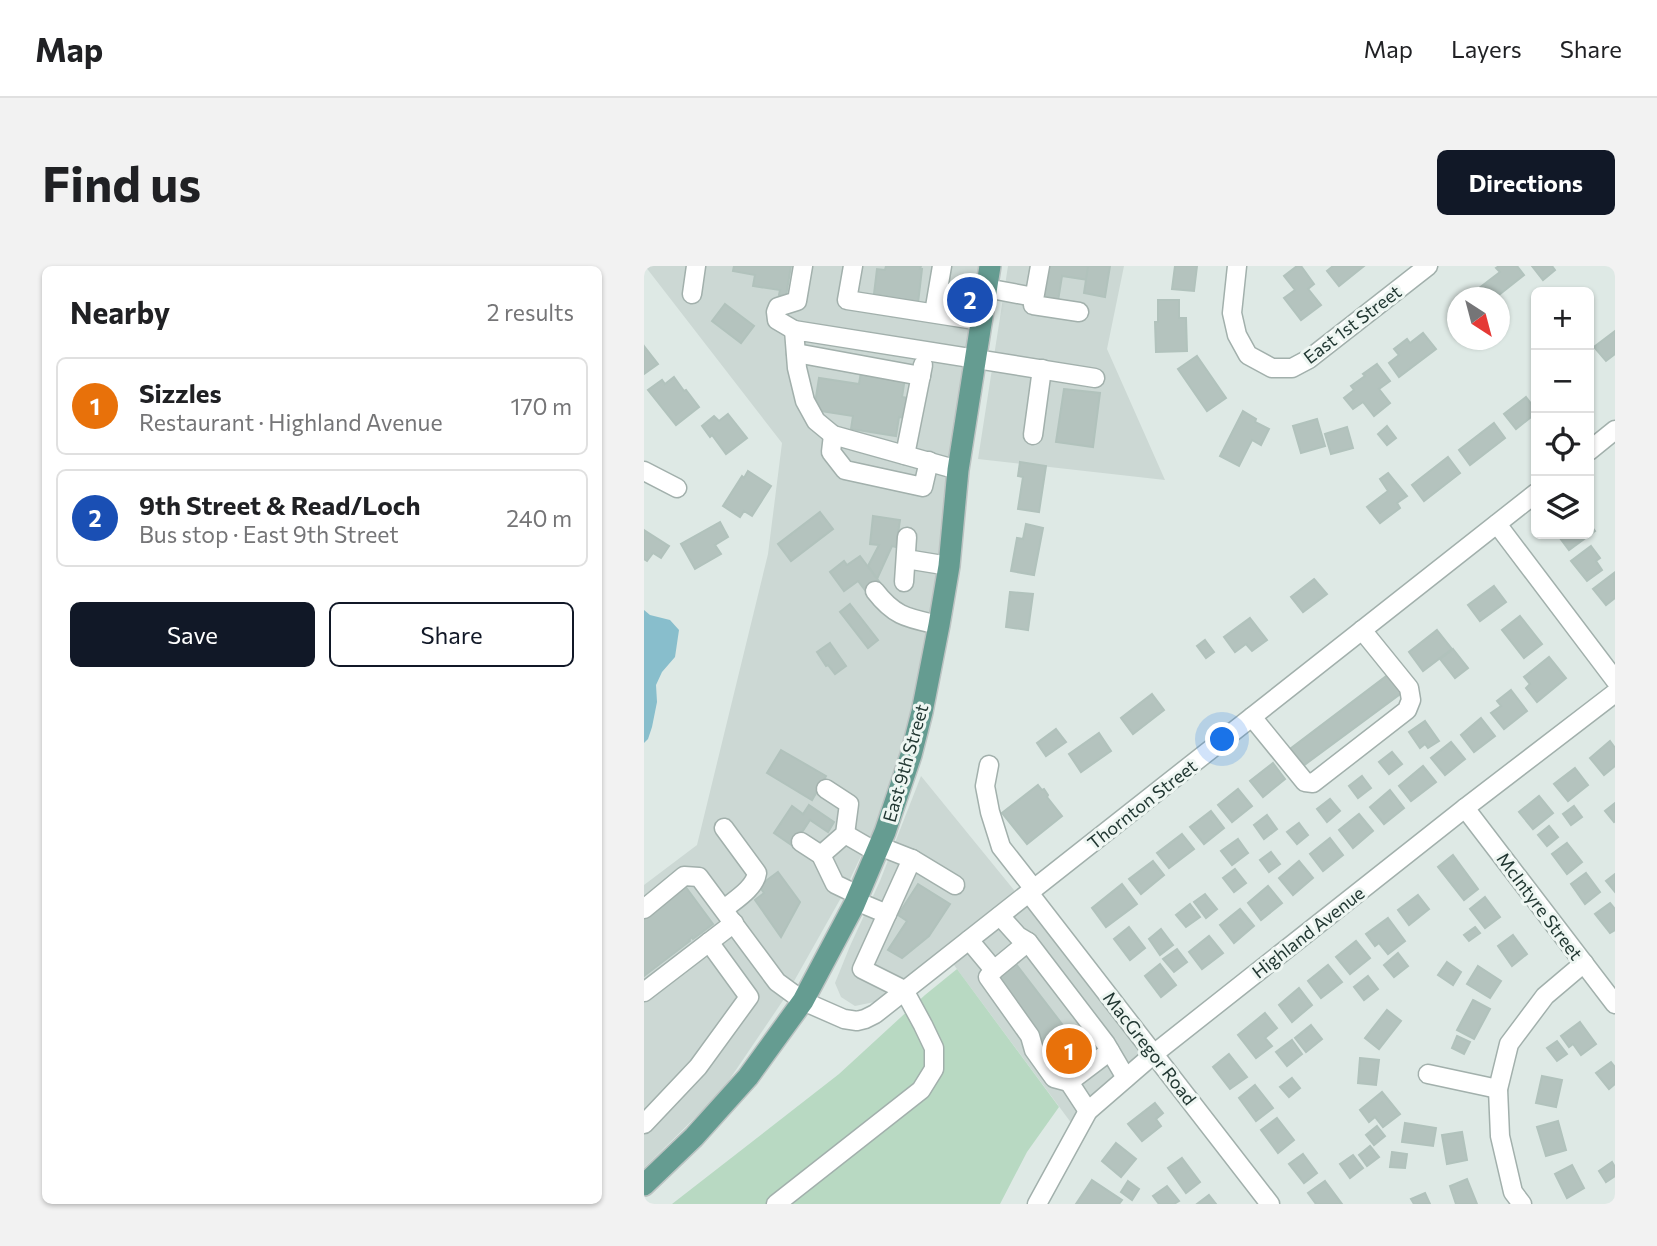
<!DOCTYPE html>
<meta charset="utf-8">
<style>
:root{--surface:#fff;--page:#f2f2f2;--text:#202124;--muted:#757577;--line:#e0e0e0;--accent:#111827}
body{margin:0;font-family:Commissioner,sans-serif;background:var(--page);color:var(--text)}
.controls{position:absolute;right:21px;top:21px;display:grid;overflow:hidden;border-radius:10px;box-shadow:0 2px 5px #0004}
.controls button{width:63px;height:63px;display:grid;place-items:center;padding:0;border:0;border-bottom:2px solid var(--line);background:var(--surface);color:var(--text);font:35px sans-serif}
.compass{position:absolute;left:803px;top:21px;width:63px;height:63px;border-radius:50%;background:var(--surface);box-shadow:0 2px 5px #0004;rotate:144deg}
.you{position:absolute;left:579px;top:474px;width:24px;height:24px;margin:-18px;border:5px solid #fff;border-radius:50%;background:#1a73e8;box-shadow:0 0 0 10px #1a73e833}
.badge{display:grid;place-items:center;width:46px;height:46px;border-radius:50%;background:var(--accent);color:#fff;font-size:23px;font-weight:700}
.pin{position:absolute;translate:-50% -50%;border:4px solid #fff;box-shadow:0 2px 7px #0006}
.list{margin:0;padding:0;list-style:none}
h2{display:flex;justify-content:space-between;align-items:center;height:91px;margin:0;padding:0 28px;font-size:30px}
h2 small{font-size:23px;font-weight:400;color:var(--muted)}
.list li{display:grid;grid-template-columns:46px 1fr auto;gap:21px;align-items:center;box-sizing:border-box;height:98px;margin:0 14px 14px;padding:0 14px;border:2px solid var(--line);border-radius:10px}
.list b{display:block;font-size:26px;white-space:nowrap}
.list p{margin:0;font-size:23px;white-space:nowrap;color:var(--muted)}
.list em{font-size:23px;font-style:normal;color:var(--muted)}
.actions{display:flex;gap:14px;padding:21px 28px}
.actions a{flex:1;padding:16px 0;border:2px solid var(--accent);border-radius:10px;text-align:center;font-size:24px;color:var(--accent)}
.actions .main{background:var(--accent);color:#fff}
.icon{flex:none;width:38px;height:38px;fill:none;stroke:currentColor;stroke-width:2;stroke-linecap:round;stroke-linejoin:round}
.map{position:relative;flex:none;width:971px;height:938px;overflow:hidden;border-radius:10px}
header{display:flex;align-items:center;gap:42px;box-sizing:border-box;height:98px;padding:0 35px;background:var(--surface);border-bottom:2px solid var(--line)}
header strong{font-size:33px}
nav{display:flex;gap:38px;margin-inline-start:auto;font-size:24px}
.intro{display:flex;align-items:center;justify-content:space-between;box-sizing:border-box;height:168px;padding:0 42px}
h1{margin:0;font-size:49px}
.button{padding:18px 32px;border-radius:10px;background:var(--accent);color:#fff;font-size:24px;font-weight:700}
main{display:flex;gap:42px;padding:0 42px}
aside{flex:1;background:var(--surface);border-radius:10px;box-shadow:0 2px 5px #0004}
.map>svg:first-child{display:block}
</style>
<header>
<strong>Map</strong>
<nav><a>Map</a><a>Layers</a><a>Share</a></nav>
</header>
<div class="intro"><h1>Find us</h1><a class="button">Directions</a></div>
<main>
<aside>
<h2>Nearby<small>2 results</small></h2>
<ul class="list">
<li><span class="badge" style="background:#e8710a">1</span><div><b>Sizzles</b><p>Restaurant · Highland Avenue</p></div><em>170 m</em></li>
<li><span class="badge" style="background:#1a4fb4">2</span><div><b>9th Street &amp; Read/Loch</b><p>Bus stop · East 9th Street</p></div><em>240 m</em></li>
</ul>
<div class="actions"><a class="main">Save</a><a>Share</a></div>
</aside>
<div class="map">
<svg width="971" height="938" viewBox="0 0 971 938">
<rect width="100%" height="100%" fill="#dee9e5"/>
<g fill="#ccd8d4">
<polygon points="1,0 339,0 283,375 262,469 237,548 198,630 140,733 77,826 0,902 0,619 53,579 124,288 138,177"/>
<polygon points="364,0 480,0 463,83 521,214 334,193"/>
<polygon points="277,510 374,629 240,734 211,740 197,731 191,717 206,680 236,615"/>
<polygon points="384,634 504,787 428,858 307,695"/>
</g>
<polygon fill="#b8d9c2" points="313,703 415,841 383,886 356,938 28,938 195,808 281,729"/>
<polygon fill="#88becc" points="0,344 6,349 26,354 35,364 31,391 18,406 12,419 13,436 8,461 4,473 0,477"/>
<g fill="#b4c3be" stroke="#b1c2bc" stroke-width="2">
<polygon points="90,0 147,0 142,30 135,29 136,24 109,20 111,9 89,5"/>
<polygon points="242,0 277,0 276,3 278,3 274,37 249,50 252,32 230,28 233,3 241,4"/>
<polygon points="400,0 447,0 445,14 418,10 414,35 395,33"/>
<polygon points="444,0 466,0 461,31 440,27"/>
<polygon points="531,0 553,0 550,25 528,23"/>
<polygon points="653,0 657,0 670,18 664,23 677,39 657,54 640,32 651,24 640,10"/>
<polygon points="689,0 720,0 695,20 683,5"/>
<polygon points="855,0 873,0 880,9 851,32 841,32 834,23 856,6 852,2"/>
<polygon points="888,0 908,0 911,4 899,14"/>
<polygon points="514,34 535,34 535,52 542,52 543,85 512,86 511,56 514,56"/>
<polygon points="81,38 110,60 97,77 68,55"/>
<polygon points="971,65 971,88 962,95 950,81"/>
<polygon points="779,67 792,83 755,111 745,97 755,89 750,83 763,73 766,77"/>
<polygon points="0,80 14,98 0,108"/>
<polygon points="553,90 582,132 563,145 534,103"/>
<polygon points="733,98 746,115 735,123 746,137 730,150 719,136 709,143 700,132 710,124 707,120 721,110 719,108"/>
<polygon points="217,106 261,112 258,131 277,134 274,154 255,151 252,170 207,163 209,150 170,144 175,112 215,118"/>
<polygon points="30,111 40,125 42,124 55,141 32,159 4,124 18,114 21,118"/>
<polygon points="420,123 456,127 449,181 412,176"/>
<polygon points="882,131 892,144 892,147 872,163 860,148"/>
<polygon points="599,145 612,153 611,156 625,163 617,179 608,174 595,200 576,190"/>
<polygon points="84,148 103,172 82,188 68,169 66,171 58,160 70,150 75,155"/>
<polygon points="673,153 681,180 657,187 649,160"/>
<polygon points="850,157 861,172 826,199 815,184"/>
<polygon points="743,160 752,172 743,179 734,168"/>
<polygon points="703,161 709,182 687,188 681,168"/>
<polygon points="804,191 816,207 780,235 768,219"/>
<polygon points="376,196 402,200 395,246 374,243 379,211 374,210"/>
<polygon points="104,205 127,220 108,250 100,245 96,251 79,240 98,210 100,212"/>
<polygon points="744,207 763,230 753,237 756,242 736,257 723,241 744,225 736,213"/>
<polygon points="176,246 189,263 147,295 134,278"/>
<polygon points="229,250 256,254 252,281 248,280 233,313 224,300 235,279 226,278"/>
<polygon points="76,256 84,271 71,279 77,288 51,303 37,278"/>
<polygon points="945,257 951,265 925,284 913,268 945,268"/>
<polygon points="382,258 399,262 390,309 367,305 373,272 379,273"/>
<polygon points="0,264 25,280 17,292 9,287 3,295 0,293"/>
<polygon points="947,280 956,292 952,295 958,304 943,315 927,295"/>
<polygon points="216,290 237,318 224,328 214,315 200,325 186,306 200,295 203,299"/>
<polygon points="970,307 971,332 962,339 949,323"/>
<polygon points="670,313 683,328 659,346 647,331"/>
<polygon points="850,320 862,336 836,355 824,339"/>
<polygon points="366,326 389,328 384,364 362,361"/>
<polygon points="206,338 234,374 224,382 196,346"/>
<polygon points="876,350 898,378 880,392 858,364"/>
<polygon points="606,352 623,374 608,385 602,378 591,386 580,371"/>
<polygon points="793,364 808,383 779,405 765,386"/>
<polygon points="561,374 570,386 562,392 553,380"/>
<polygon points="186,377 202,400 191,408 184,399 182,400 173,386"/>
<polygon points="809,383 824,402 811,412 796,393"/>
<polygon points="905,391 922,412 893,436 882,422 886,418 880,411"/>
<polygon points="749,405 763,423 659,500 646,483"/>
<polygon points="867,424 883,445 860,463 847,447 857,440 853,435"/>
<polygon points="508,428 520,444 489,468 477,452"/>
<polygon points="837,452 851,470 830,486 817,469"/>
<polygon points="781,455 795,475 784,482 781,478 776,482 765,466"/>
<polygon points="412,463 422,476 402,490 393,477"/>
<polygon points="455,467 467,485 437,506 425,488"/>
<polygon points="966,475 971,482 971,500 960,509 946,492"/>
<polygon points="807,476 821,493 801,509 787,492"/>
<polygon points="137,484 182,510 168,534 123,507"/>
<polygon points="748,486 758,498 745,508 735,496"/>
<polygon points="629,497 641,513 619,531 606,515"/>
<polygon points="779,500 792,516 767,535 755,520"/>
<polygon points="931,502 944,519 924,535 910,518"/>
<polygon points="718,510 727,522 714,532 705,520"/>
<polygon points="394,519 398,524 400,523 404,529 403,531 418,550 383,578 358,547"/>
<polygon points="594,523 608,540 588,556 574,539"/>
<polygon points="746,524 760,542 740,558 726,541"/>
<polygon points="895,530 909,547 889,563 875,546"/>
<polygon points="686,533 696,545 683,556 673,543"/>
<polygon points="971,537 971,555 970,556 961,545"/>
<polygon points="165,539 190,556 184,566 166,554 149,580 130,567 148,540 159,548"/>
<polygon points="930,540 938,551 927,559 919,548"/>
<polygon points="567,545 580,562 560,578 546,561"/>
<polygon points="715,548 729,565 709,582 695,564"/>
<polygon points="623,549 633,563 620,573 610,559"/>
<polygon points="655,557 664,569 653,578 643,566"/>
<polygon points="905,560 914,571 903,580 894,569"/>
<polygon points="538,568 550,583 525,602 513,587"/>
<polygon points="686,572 699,589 679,605 666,588"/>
<polygon points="594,573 604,587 588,599 577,585"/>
<polygon points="923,577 938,596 923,608 908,588"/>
<polygon points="627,586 636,598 625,606 616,594"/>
<polygon points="809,589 834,623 820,634 794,601"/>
<polygon points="509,595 520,609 497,628 485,613"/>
<polygon points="655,595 669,612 649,629 635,612"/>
<polygon points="591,603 602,617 590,626 579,612"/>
<polygon points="134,606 156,636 137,671 111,634 120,627 115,620"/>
<polygon points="942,607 956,626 941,638 927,618"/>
<polygon points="971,608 971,626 962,615"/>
<polygon points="274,618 306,638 285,670 258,692 244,684 263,655 254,649"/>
<polygon points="478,618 493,638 462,661 448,642"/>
<polygon points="41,620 69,658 49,673 48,671 45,674 46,675 0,710 0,652"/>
<polygon points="624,620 638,637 617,654 604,637"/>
<polygon points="561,628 573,643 562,652 550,636"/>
<polygon points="774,629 785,643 765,659 754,644"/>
<polygon points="841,631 856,651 841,662 826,643"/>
<polygon points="966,637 971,643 971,664 966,667 951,648"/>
<polygon points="546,638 556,651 542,661 532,649"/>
<polygon points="596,643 610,660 590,677 576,659"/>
<polygon points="744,652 761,675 744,688 735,677 731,680 722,668"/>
<polygon points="485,661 501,682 486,694 470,673"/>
<polygon points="831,661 836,667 825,675 820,669"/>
<polygon points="517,663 529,679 516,689 505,673"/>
<polygon points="869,669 883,688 868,700 854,680"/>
<polygon points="565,670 579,687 558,703 545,686"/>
<polygon points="712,675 726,692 706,708 692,691"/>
<polygon points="533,683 543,696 530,706 519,693"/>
<polygon points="754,687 764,700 750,711 740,699"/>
<polygon points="803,696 817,706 809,719 794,709"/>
<polygon points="372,698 444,792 419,811 390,772 352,713"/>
<polygon points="516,698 532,719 517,731 501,710"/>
<polygon points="684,699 698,716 677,732 664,715"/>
<polygon points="834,700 857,715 846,732 823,718"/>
<polygon points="724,710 734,723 720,734 710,721"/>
<polygon points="655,722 668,739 648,756 635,739"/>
<polygon points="829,734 846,743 830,773 813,764"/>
<polygon points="743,744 757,755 735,783 721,772"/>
<polygon points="621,747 633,762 621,772 628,780 612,792 594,769"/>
<polygon points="936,756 952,778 937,789 929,778 925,781 917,770"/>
<polygon points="667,759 678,773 662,786 651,772"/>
<polygon points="813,770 826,776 820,788 808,782"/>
<polygon points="648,774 658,788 643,800 632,786"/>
<polygon points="913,775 923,788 913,795 903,782"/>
<polygon points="585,788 603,811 586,823 569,801"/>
<polygon points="716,792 735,794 732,819 714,817"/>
<polygon points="967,796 971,801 971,818 965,823 952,807"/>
<polygon points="898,810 918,814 912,841 892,837"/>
<polygon points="648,812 656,822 645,831 636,821"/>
<polygon points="611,819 629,842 612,855 595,832"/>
<polygon points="738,826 756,848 739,861 731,851 725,856 716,844"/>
<polygon points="511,837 519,847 512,853 517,860 498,875 484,858"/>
<polygon points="633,852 650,874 634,887 617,864"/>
<polygon points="914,855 922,884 902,890 893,861"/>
<polygon points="761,857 792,862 789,880 758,876"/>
<polygon points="733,860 741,870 730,879 722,869"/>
<polygon points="818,866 823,894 803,898 798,869"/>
<polygon points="472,877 492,893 477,911 458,895"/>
<polygon points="726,880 735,891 723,900 715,889"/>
<polygon points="748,886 763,888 761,902 746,901"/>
<polygon points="659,888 673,907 660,917 645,898"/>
<polygon points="709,889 719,902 706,912 696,898"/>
<polygon points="538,892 556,916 542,927 524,902"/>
<polygon points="968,896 971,901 971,910 962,916 955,905"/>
<polygon points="928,899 940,922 923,932 911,908"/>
<polygon points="823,913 833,938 812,938 806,920"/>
<polygon points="448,914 478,934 475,938 432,938"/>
<polygon points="484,915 495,923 488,934 477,926"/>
<polygon points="681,915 698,938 672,938 664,927"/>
<polygon points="523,920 535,935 530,938 515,938 509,930"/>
<polygon points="781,927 786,938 770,938 767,933"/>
<polygon points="565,929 572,938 553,938"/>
</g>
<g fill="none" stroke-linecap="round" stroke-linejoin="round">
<defs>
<g id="minor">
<polyline points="209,0 203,34 337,55"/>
<polyline points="396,0 389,39 435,46"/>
<polyline points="593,0 588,47 593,69 604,89 628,102 648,102 665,93 784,0"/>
<polyline points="342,22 390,31"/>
<polyline points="48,28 52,0"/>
<polyline points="290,47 298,0"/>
<polyline points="150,64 133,54 132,46 134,41 153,35 159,0"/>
<polyline points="152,87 277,110"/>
<polyline points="189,169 187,186 201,204 279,221 285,195"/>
<polyline points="389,169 398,103"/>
<polyline points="945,185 971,164"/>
<polyline points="261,189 279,99"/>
<polyline points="314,204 189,169 172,155 161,135 153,102 150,64 451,112"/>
<polyline points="0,205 33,222"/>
<polyline points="853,258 971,414"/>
<polyline points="262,293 305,300"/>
<polyline points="260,316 263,271"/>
<path d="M 231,325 C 251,351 264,352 295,359"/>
<polyline points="608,451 661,516 669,517 763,444 767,434 765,422 718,364"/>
<polyline points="345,499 341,520 346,546 357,581 390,623"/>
<polyline points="821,542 971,738"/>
<polyline points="201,568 232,586"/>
<polyline points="157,576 177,589 191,618 214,629"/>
<polyline points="235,580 268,593 311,619"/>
<polyline points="177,589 201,568 205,538 182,523"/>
<polyline points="385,627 626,938"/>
<polyline points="212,635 243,648"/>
<polyline points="0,643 40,610 55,611 133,716 159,735 200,753 213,755 221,753 231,748 892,227"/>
<path d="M 80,643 C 91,634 111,622 113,607 L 80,562"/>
<polyline points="356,650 374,670 384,676 462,778 482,812"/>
<polyline points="325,674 350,704 384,676"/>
<polyline points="350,704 344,711 386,770 390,784 410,812 425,816"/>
<polyline points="0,726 90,657"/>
<polyline points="784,808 854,823"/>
<polyline points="444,845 425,816 466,785"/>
<polyline points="0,858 54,801 105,731 65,676"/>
<polyline points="132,938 277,824 290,803 290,782 279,759 260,724 218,703 268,593"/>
<polyline points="393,938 444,845 511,787 821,542 971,427"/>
<polyline points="878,938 869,926 856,870 854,823 865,778 901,730 940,697"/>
</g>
<polyline id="major" points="0,919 50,871 104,811 159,735 210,639 241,566 267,489 278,446 295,359 305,300 314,204 346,0"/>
</defs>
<use href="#minor" stroke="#a2b0ac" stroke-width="21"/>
<use href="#major" stroke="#bcc3c2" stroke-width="24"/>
<use href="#minor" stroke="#fff" stroke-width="18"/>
<use href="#major" stroke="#659c91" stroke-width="21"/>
</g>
<g text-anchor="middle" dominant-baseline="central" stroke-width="6" stroke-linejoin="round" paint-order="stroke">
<g font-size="18" fill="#213732" stroke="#eef6f2">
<text transform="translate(708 58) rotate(-37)">East 1st Street</text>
<text transform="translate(261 497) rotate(-74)">East 9th Street</text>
<text transform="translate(498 538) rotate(-38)">Thornton Street</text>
<text transform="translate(896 640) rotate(53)">McIntyre Street</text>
<text transform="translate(664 666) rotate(-38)">Highland Avenue</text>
<text transform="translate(506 782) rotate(52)">MacGregor Road</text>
</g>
</g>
</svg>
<div class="controls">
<button>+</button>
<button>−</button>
<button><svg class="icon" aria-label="locate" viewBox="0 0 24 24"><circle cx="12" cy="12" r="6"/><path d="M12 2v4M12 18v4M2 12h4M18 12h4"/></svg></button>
<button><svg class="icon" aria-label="layers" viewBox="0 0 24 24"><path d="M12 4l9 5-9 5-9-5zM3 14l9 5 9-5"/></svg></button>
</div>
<svg class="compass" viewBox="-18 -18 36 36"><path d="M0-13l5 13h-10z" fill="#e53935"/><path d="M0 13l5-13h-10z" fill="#757577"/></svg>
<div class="you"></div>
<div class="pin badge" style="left:425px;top:785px;background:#e8710a">1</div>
<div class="pin badge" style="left:326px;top:34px;background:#1a4fb4">2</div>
</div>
</main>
